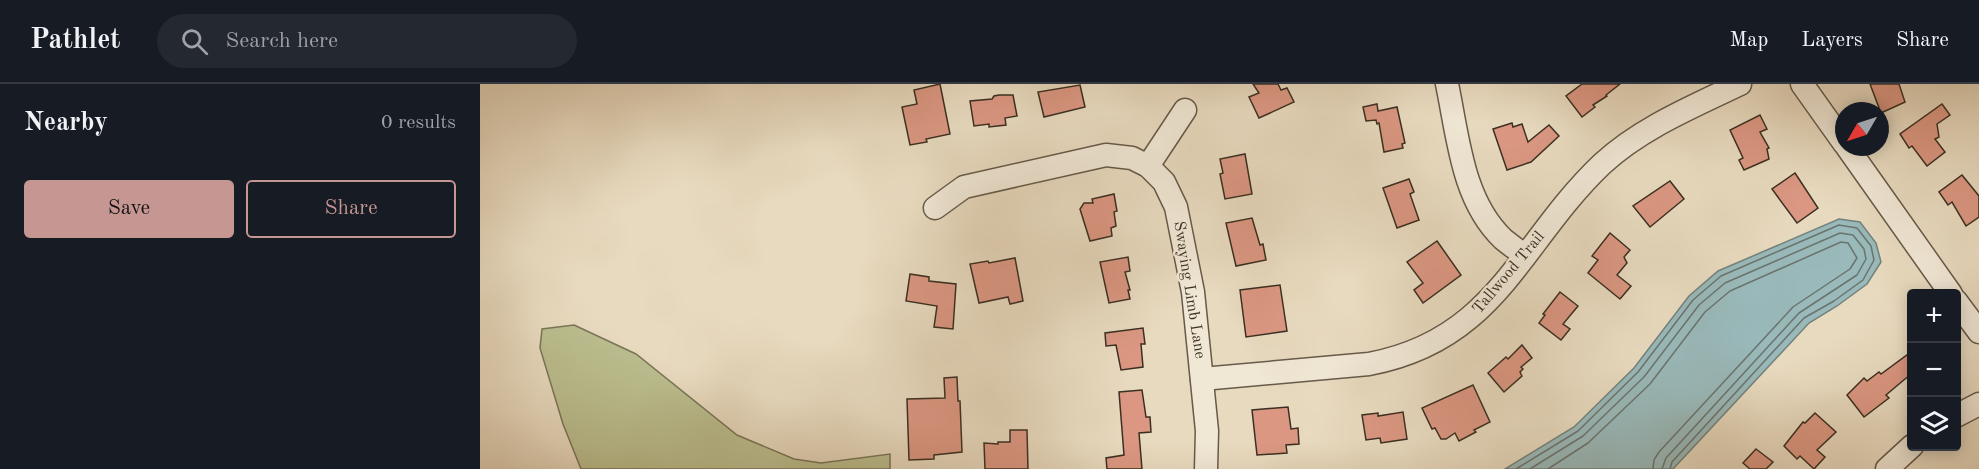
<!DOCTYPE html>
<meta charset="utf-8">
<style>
:root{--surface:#171b24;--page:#242831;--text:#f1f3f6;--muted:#9ea1a6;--line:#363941;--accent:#c59692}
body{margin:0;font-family:"Old Standard TT",serif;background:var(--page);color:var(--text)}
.controls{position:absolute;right:18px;bottom:18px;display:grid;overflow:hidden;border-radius:6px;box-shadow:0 3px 15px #0003}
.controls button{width:54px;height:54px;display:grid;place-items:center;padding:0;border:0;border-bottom:2px solid var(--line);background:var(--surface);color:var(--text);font:30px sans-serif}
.compass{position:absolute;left:1355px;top:18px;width:54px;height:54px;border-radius:50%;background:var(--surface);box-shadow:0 3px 15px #0003;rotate:231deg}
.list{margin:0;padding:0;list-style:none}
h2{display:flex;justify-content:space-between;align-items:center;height:78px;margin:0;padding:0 24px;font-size:26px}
h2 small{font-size:20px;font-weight:400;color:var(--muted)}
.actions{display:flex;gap:12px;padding:18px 24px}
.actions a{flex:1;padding:14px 0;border:2px solid var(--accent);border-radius:6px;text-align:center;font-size:21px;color:var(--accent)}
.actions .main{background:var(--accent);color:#111}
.icon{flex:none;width:33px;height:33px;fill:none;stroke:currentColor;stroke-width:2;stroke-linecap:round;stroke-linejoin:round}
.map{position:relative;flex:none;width:1499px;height:385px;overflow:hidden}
header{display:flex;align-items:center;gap:36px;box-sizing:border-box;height:84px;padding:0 30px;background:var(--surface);border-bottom:2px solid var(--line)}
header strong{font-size:28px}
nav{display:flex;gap:33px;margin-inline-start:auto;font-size:21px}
.search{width:420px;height:54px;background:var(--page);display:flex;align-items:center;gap:15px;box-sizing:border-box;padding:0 21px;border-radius:33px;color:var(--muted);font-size:22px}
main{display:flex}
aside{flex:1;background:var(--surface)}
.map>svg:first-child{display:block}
</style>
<header>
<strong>Pathlet</strong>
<div class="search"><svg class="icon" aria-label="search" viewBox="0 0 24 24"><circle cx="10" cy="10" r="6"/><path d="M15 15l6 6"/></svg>Search here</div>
<nav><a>Map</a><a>Layers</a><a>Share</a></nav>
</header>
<main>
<aside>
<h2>Nearby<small>0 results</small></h2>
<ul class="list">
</ul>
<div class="actions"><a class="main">Save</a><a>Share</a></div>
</aside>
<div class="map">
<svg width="1499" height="385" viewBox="0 0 1499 385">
<rect width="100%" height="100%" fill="#e8dabf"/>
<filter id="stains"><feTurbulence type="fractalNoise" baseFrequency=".00333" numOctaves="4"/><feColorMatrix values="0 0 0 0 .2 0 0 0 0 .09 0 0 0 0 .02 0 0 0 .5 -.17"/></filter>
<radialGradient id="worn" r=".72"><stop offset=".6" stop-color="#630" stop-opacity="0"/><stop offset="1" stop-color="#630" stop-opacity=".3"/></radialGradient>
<polygon fill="#bbbe8f" stroke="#7a7658" stroke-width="1.5" points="94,241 156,270 257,351 314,375 341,379 410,370 410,385 101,385 83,340 60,264 62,245"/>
<polygon fill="#99b9ba" stroke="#73827d" stroke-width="1.5" points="1359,135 1380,138 1396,159 1401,178 1387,200 1357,222 1329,239 1193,385 1025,385 1094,343 1154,284 1209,212 1238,187"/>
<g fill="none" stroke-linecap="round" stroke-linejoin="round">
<g stroke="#6a746e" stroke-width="1.5">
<polyline points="1036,385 1098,347 1158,288 1213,216 1241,192 1359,141 1377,144 1391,162 1394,176 1383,196 1354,217 1324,234 1192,378 1190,385"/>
<polyline points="1050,385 1103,352 1164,293 1219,221 1245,199 1360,149 1373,151 1384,165 1386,175 1377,191 1319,229 1186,374 1182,385"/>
<polyline points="1068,385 1108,359 1170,300 1225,228 1250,207 1361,158 1368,159 1377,174 1370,185 1313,223 1179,368 1174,376 1173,385"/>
</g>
</g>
<g fill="#db9782" stroke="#3a2f22" stroke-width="1.5">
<polygon points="460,0 470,50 446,55 447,58 430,61 422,23 437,20 434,6"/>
<polygon points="773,0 798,0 801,6 807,4 814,18 779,34 769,13 779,9"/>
<polygon points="1102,0 1140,0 1126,11 1127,12 1113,21 1115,23 1102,33 1086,12"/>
<polygon points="1390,0 1419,0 1425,18 1401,29"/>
<polygon points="600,1 605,23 564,33 558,8"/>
<polygon points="519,11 533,11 537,32 525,34 526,41 509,43 509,40 494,42 490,17 512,15 514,12"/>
<polygon points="897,20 898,27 917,23 925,59 922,60 923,64 904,68 899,39 897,40 896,36 886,37 883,23"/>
<polygon points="1462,20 1470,31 1457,40 1459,53 1455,55 1465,68 1447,82 1432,62 1429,64 1420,50"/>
<polygon points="1280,31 1287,45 1280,48 1289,64 1287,65 1289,75 1264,86 1259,76 1263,74 1250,46"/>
<polygon points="1032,39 1033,43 1042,40 1048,58 1069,41 1079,52 1051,78 1027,86 1013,45"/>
<polygon points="765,70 772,110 745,115 740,90 743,89 740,75"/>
<polygon points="1315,89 1338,124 1317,139 1292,105"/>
<polygon points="1482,91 1499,112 1499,133 1486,142 1472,118 1468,121 1459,108"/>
<polygon points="929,95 934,108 930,110 939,136 917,144 903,104"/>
<polygon points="1190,97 1204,115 1170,143 1153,122"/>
<polygon points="634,110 637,127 634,128 636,142 631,144 632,152 610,157 600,125 604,119 613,119 612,115"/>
<polygon points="772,134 780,161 783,160 786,176 756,182 746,139"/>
<polygon points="1130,149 1150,166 1144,173 1147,179 1137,191 1151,202 1140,215 1108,189 1118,176 1112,172"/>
<polygon points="957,157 981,191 943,219 934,206 943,199 927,178"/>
<polygon points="648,173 650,187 645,188 650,206 648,206 650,215 629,219 620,178"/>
<polygon points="535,174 543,217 530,220 528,213 499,219 490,180 508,177 509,179"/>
<polygon points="430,190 449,193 449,197 476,200 473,245 454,243 457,222 426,217"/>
<polygon points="800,201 807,247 766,253 760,206"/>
<polygon points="1080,208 1098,222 1083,240 1090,245 1081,256 1059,239 1065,231 1063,230"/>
<polygon points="663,244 665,260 661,260 663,283 641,286 636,261 626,262 625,249"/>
<polygon points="1042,261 1052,274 1041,283 1043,285 1040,288 1042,292 1024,308 1008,289 1026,273 1028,275"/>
<polygon points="1431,268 1431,290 1406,311 1409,314 1384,333 1367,311 1384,294 1387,297 1399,288 1401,290"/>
<polygon points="477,293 478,317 480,317 482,368 454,371 454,375 429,376 427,315 465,314 464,294"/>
<polygon points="993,301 1010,338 994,346 996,348 979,357 975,349 966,355 961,355 955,344 952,345 942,324"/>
<polygon points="662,306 666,333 670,333 671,348 659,349 662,385 627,385 626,374 644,371 639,308"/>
<polygon points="808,323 811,345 818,344 819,360 806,361 807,369 777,371 772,326"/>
<polygon points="923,328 927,355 901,359 900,354 886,356 882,331 898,329 898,332"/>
<polygon points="1335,329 1356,348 1337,366 1345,373 1334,385 1320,372 1317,375 1304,362 1323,338 1325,339"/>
<polygon points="530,346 547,346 548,385 505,385 504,359 518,360 518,358 530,358"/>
<polygon points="1276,365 1293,378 1286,385 1270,385 1263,379"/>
</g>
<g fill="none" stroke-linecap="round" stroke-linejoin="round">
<defs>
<g id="minor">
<path d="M 967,0 C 978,52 982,116 1023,155 C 1030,161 1038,166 1045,172"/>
<polyline points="1322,0 1364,59"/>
<polyline points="1367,63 1471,210"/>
<polyline points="668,82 705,26"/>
<polyline points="455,124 484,103 626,71 652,74 668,82 684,98 696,123 713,208 727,347 726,385"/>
<polyline points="1476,217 1499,248"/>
<path d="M 722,295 L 889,280 C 1017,256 1039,159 1122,80 C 1161,44 1212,23 1260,0"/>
<polyline points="1476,332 1499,320"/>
<polyline points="1407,385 1432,362"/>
</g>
</defs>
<use href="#minor" stroke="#665a49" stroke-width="25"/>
<use href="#minor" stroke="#f0e7d5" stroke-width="22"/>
</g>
<g text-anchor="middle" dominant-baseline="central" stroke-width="5" stroke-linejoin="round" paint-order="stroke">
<g font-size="16" fill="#3a2f22" stroke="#f0e7d5">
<text transform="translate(1029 189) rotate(-50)">Tallwood Trail</text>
<text transform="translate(709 206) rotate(81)">Swaying Limb Lane</text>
</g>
</g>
<rect width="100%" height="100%" filter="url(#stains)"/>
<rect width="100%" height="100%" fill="url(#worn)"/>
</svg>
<div class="controls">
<button>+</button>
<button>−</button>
<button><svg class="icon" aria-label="layers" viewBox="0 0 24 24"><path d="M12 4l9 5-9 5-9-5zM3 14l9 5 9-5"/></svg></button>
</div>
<svg class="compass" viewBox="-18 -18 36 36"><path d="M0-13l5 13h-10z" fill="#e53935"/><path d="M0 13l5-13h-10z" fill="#9ea1a6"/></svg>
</div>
</main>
